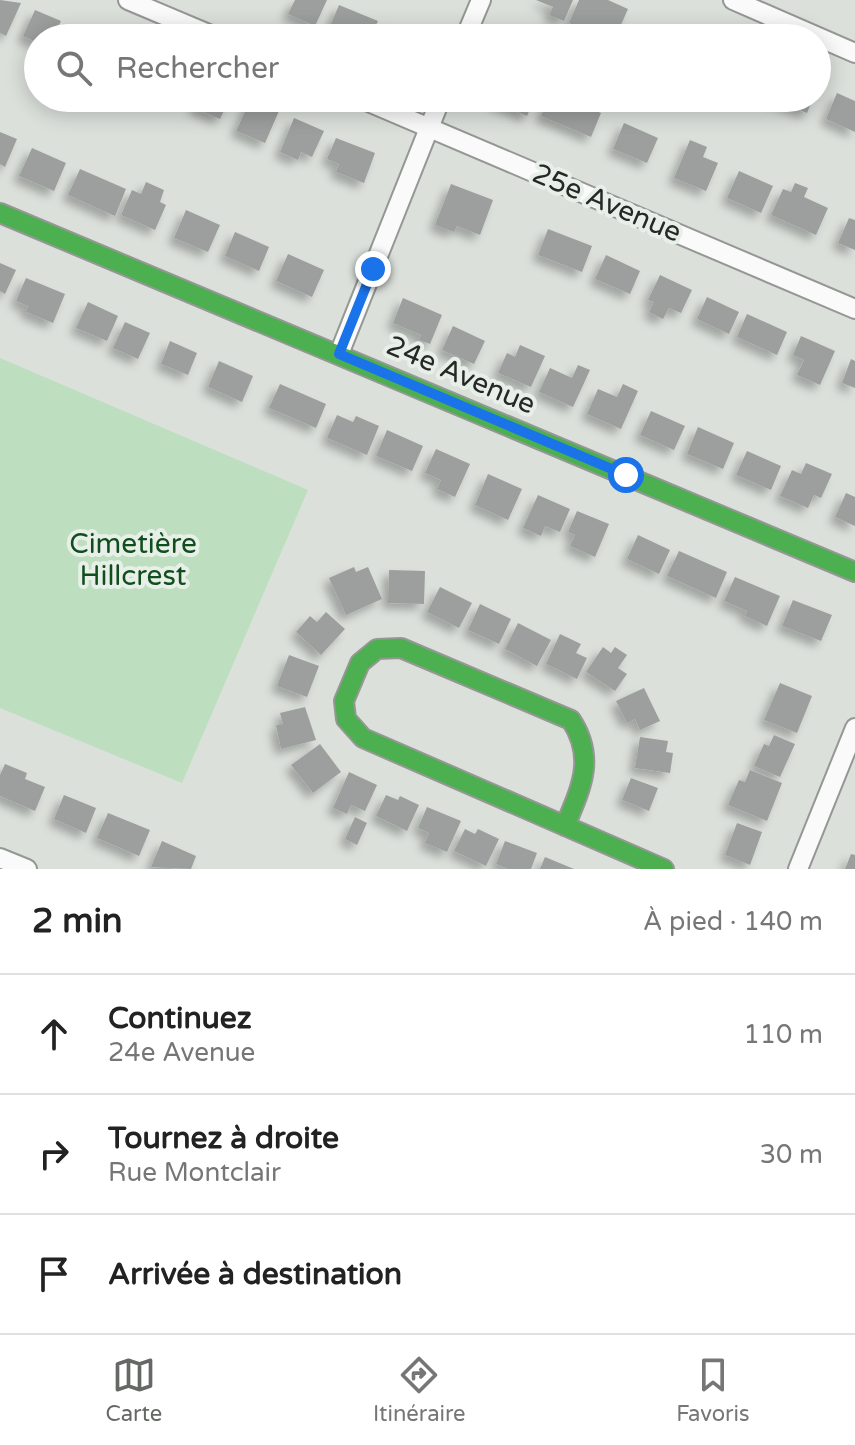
<!DOCTYPE html>
<html lang="fr">
<meta charset="utf-8">
<style>
:root{--surface:#fff;--page:#f6f6f6;--text:#222;--muted:#767676;--line:#e0e0e0;--accent:#656865}
body{margin:0;font-family:"Varela Round",sans-serif;background:var(--page);color:var(--text)}
.stop{position:absolute;width:24px;height:24px;margin:-18px;border:6px solid #1a73e8;border-radius:50%;background:#fff}
.stop.end{background:#1a73e8;border-color:#fff;box-shadow:0 2px 8px #0008}
.list{margin:0;padding:0;list-style:none}
h2{display:flex;justify-content:space-between;align-items:center;height:104px;margin:0;padding:0 32px;font-size:34px}
h2 small{font-size:26px;font-weight:400;color:var(--muted)}
.list li{display:grid;grid-template-columns:52px 1fr auto;gap:24px;align-items:center;box-sizing:border-box;height:120px;padding:0 32px;border-top:2px solid var(--line)}
.list b{display:block;font-size:30px;white-space:nowrap}
.list p{margin:0;font-size:26px;white-space:nowrap;color:var(--muted)}
.list em{font-size:26px;font-style:normal;color:var(--muted)}
.icon{flex:none;width:44px;height:44px;fill:none;stroke:currentColor;stroke-width:2;stroke-linecap:round;stroke-linejoin:round}
.map{position:relative;flex:none;width:855px;height:869px;overflow:hidden}
.search{position:absolute;background:var(--surface);box-shadow:0 4px 20px #0003;left:24px;right:24px;top:24px;height:88px;display:flex;align-items:center;gap:20px;box-sizing:border-box;padding:0 28px;border-radius:44px;color:var(--muted);font-size:30px}
.sheet{height:464px;background:var(--surface)}
nav{display:flex;justify-content:space-around;align-items:center;box-sizing:border-box;height:112px;border-top:2px solid var(--line);background:var(--surface);font-size:22px;color:var(--muted)}
nav a{display:grid;justify-items:center;gap:4px}
nav .on{color:var(--accent)}
.map>svg:first-child{display:block}
</style>
<div class="map">
<svg width="855" height="869" viewBox="0 0 855 869">
<defs>
<filter id="shadow"><feDropShadow dx="-6" dy="6" stdDeviation="4" flood-color="#0004"/></filter>
</defs>
<rect width="100%" height="100%" fill="#dbe0db"/>
<polygon fill="#bddfc0" points="0,358 308,490 182,783 0,708"/>
<g fill="#9d9f9e" filter="url(#shadow)">
<polygon points="0,0 21,3 6,36 0,33"/>
<polygon points="295,0 327,0 315,26 288,14"/>
<polygon points="536,0 573,0 564,21 549,15 553,7"/>
<polygon points="579,0 608,0 628,9 615,38 604,38 569,23"/>
<polygon points="339,5 378,21 370,38 344,38 328,31"/>
<polygon points="35,10 61,21 53,38 38,38 38,43 23,36"/>
<polygon points="386,24 418,38 380,38"/>
<polygon points="80,26 105,38 74,38"/>
<polygon points="837,93 855,101 855,132 826,119"/>
<polygon points="199,98 230,98 220,119 194,108"/>
<polygon points="495,98 535,98 527,116 494,102"/>
<polygon points="549,98 567,98 601,113 591,137 541,116"/>
<polygon points="771,98 813,98 807,113"/>
<polygon points="251,99 279,111 265,143 236,131"/>
<polygon points="294,118 324,131 312,157 301,152 298,160 280,152"/>
<polygon points="624,123 658,138 647,163 613,149"/>
<polygon points="0,132 17,139 5,167 0,164"/>
<polygon points="336,138 375,153 364,183 336,172 339,164 327,159"/>
<polygon points="690,140 707,147 703,157 718,163 706,191 674,178"/>
<polygon points="32,148 66,163 54,191 19,176"/>
<polygon points="80,169 126,189 115,216 68,195"/>
<polygon points="739,171 773,186 761,213 727,198"/>
<polygon points="146,182 164,190 160,202 166,205 155,230 121,215 132,190 141,194"/>
<polygon points="795,183 808,188 804,197 828,208 816,235 771,215 783,189 791,192"/>
<polygon points="451,184 493,200 480,235 457,226 454,232 435,225"/>
<polygon points="186,210 220,225 208,252 174,238"/>
<polygon points="849,218 855,220 855,250 838,243"/>
<polygon points="548,229 592,246 582,272 538,255"/>
<polygon points="235,232 269,247 259,271 225,256"/>
<polygon points="288,254 324,270 312,297 276,281"/>
<polygon points="606,255 640,271 630,294 595,279"/>
<polygon points="0,263 16,270 5,294 0,291"/>
<polygon points="660,275 692,290 681,313 669,308 663,319 649,312 654,302 648,300"/>
<polygon points="26,278 65,294 53,323 26,312 28,306 16,301"/>
<polygon points="707,297 739,312 729,334 697,319"/>
<polygon points="403,298 442,315 430,344 419,340 421,335 393,323"/>
<polygon points="88,302 118,316 107,341 76,328"/>
<polygon points="747,314 787,332 777,355 737,337"/>
<polygon points="125,322 150,333 138,359 113,348"/>
<polygon points="453,326 485,341 474,364 442,350"/>
<polygon points="801,336 835,351 820,385 797,375 804,360 793,355"/>
<polygon points="170,341 197,353 188,375 161,364"/>
<polygon points="520,345 545,356 531,387 498,373 507,353 515,357"/>
<polygon points="851,359 855,361 855,388 842,383"/>
<polygon points="219,361 253,376 242,402 208,387"/>
<polygon points="578,365 590,370 573,407 539,392 550,368 572,378"/>
<polygon points="280,384 326,404 316,428 269,408"/>
<polygon points="623,384 638,391 621,429 587,414 598,389 617,397"/>
<polygon points="651,411 685,426 674,450 640,435"/>
<polygon points="337,415 353,422 356,416 379,426 367,455 327,438"/>
<polygon points="698,427 734,443 723,469 687,454"/>
<polygon points="387,430 423,446 412,471 376,456"/>
<polygon points="436,449 470,464 455,497 437,489 441,480 425,473"/>
<polygon points="747,451 781,466 771,490 736,475"/>
<polygon points="806,463 832,474 821,498 814,495 808,508 780,496 792,470 801,474"/>
<polygon points="488,474 522,489 508,520 475,505"/>
<polygon points="846,493 855,497 855,526 835,517"/>
<polygon points="538,495 570,509 560,532 545,526 541,536 523,528"/>
<polygon points="577,511 609,524 595,557 570,546 575,535 568,532"/>
<polygon points="638,535 670,550 659,574 627,559"/>
<polygon points="679,551 727,572 716,598 667,576"/>
<polygon points="354,567 356,572 368,567 382,599 346,615 329,578"/>
<polygon points="389,570 425,571 424,604 388,603"/>
<polygon points="735,577 780,596 767,626 745,616 747,611 724,601"/>
<polygon points="440,587 472,603 459,628 427,612"/>
<polygon points="793,600 832,615 821,641 782,626"/>
<polygon points="480,604 511,619 499,644 468,630"/>
<polygon points="326,612 345,629 321,655 296,632 310,616 317,622"/>
<polygon points="518,623 551,640 537,666 505,649"/>
<polygon points="560,634 581,644 576,653 587,658 577,679 546,664"/>
<polygon points="603,647 611,653 615,647 627,655 618,668 627,674 615,691 586,672"/>
<polygon points="289,655 319,666 307,697 277,686"/>
<polygon points="780,683 812,696 797,733 764,720"/>
<polygon points="644,688 660,721 640,730 635,719 627,723 616,701"/>
<polygon points="305,707 316,740 281,749 276,725 283,724 280,713"/>
<polygon points="774,735 795,744 780,777 754,766 764,744 769,746"/>
<polygon points="640,737 668,741 666,752 673,753 670,773 635,768"/>
<polygon points="320,744 341,772 313,793 291,765"/>
<polygon points="5,764 27,773 25,779 45,787 35,811 0,796 0,775"/>
<polygon points="750,770 782,783 767,821 728,805 739,780 745,782"/>
<polygon points="349,772 377,785 365,811 351,805 347,814 333,808"/>
<polygon points="631,778 658,788 649,811 622,800"/>
<polygon points="64,795 96,808 86,833 54,819"/>
<polygon points="386,795 398,800 400,796 419,805 407,831 376,816"/>
<polygon points="427,807 461,821 447,852 425,843 429,833 418,828"/>
<polygon points="108,813 150,830 139,856 97,838"/>
<polygon points="355,817 367,823 357,845 345,839"/>
<polygon points="737,823 762,832 750,865 725,855"/>
<polygon points="465,829 475,834 478,829 499,839 486,866 454,851"/>
<polygon points="162,841 196,856 191,869 151,867"/>
<polygon points="505,841 537,853 531,869 508,869 496,864"/>
<polygon points="851,854 855,855 855,869 845,869"/>
<polygon points="545,857 574,869 540,869"/>
</g>
<g fill="none" stroke-linecap="round" stroke-linejoin="round">
<defs>
<g id="street">
<polyline points="128,0 218,38"/>
<polyline points="733,0 855,53"/>
<polyline points="465,38 481,0"/>
<polyline points="359,98 855,309"/>
<polyline points="339,354 441,98"/>
<polyline points="0,858 27,869"/>
<polyline points="798,869 855,728"/>
</g>
<g id="fast">
<polyline points="0,213 855,572"/>
<path d="M 565,826 C 581,788 596,758 571,720 L 401,648 L 377,649 L 360,663 L 344,701 L 346,719 L 363,738 L 664,869"/>
</g>
</defs>
<use href="#street" stroke="#949794" stroke-width="22"/>
<use href="#fast" stroke="#949794" stroke-width="22"/>
<use href="#street" stroke="#fafafa" stroke-width="18"/>
<use href="#fast" stroke="#4caf50" stroke-width="18"/>
</g>
<g fill="none" stroke-linecap="round" stroke-linejoin="round">
<polyline stroke="#1a73e8" stroke-width="10" points="373,269 339,354 626,475"/>
</g>
<g text-anchor="middle" dominant-baseline="central" stroke-width="8" stroke-linejoin="round" paint-order="stroke">
<g font-size="28" fill="#252825" stroke="#e7efe8">
<text transform="translate(607 203) rotate(23)">25e Avenue</text>
<text transform="translate(461 375) rotate(23)">24e Avenue</text>
</g>
<g font-size="28" fill="#114e1d" stroke="#e7efe8">
<text x="133" y="544">Cimetière<tspan x="133" dy="32">Hillcrest</tspan></text>
</g>
</g>
</svg>
<div class="stop" style="left:626px;top:475px"></div>
<div class="stop end" style="left:373px;top:269px"></div>
<div class="search"><svg class="icon" aria-label="search" viewBox="0 0 24 24"><circle cx="10" cy="10" r="6"/><path d="M15 15l6 6"/></svg>Rechercher</div>
</div>
<section class="sheet">
<h2>2 min<small>À pied · 140 m</small></h2>
<ul class="list">
<li><svg class="icon" aria-label="ahead" viewBox="0 0 24 24"><path d="M12 20V5M6 11l6-6 6 6"/></svg><div><b>Continuez</b><p>24e Avenue</p></div><em>110 m</em></li>
<li><svg class="icon" aria-label="right" viewBox="0 0 24 24"><path d="M7 20v-9h11M14 6l5 5-5 5"/></svg><div><b>Tournez à droite</b><p>Rue Montclair</p></div><em>30 m</em></li>
<li><svg class="icon" aria-label="arrive" viewBox="0 0 24 24"><path d="M6 21V4h12l-3 4 3 4H6"/></svg><div><b>Arrivée à destination</b></div></li>
</ul>
</section>
<nav>
<a class="on"><svg class="icon" aria-label="map" viewBox="0 0 24 24"><path d="M3 6l6-2 6 2 6-2v14l-6 2-6-2-6 2zM9 4v14M15 6v14"/></svg>Carte</a>
<a><svg class="icon" aria-label="directions" viewBox="0 0 24 24"><path d="M12 3l9 9-9 9-9-9zM9 14v-3h6M13 9l2 2-2 2"/></svg>Itinéraire</a>
<a><svg class="icon" aria-label="saved" viewBox="0 0 24 24"><path d="M7 4h10v16l-5-4-5 4z"/></svg>Favoris</a>
</nav>
